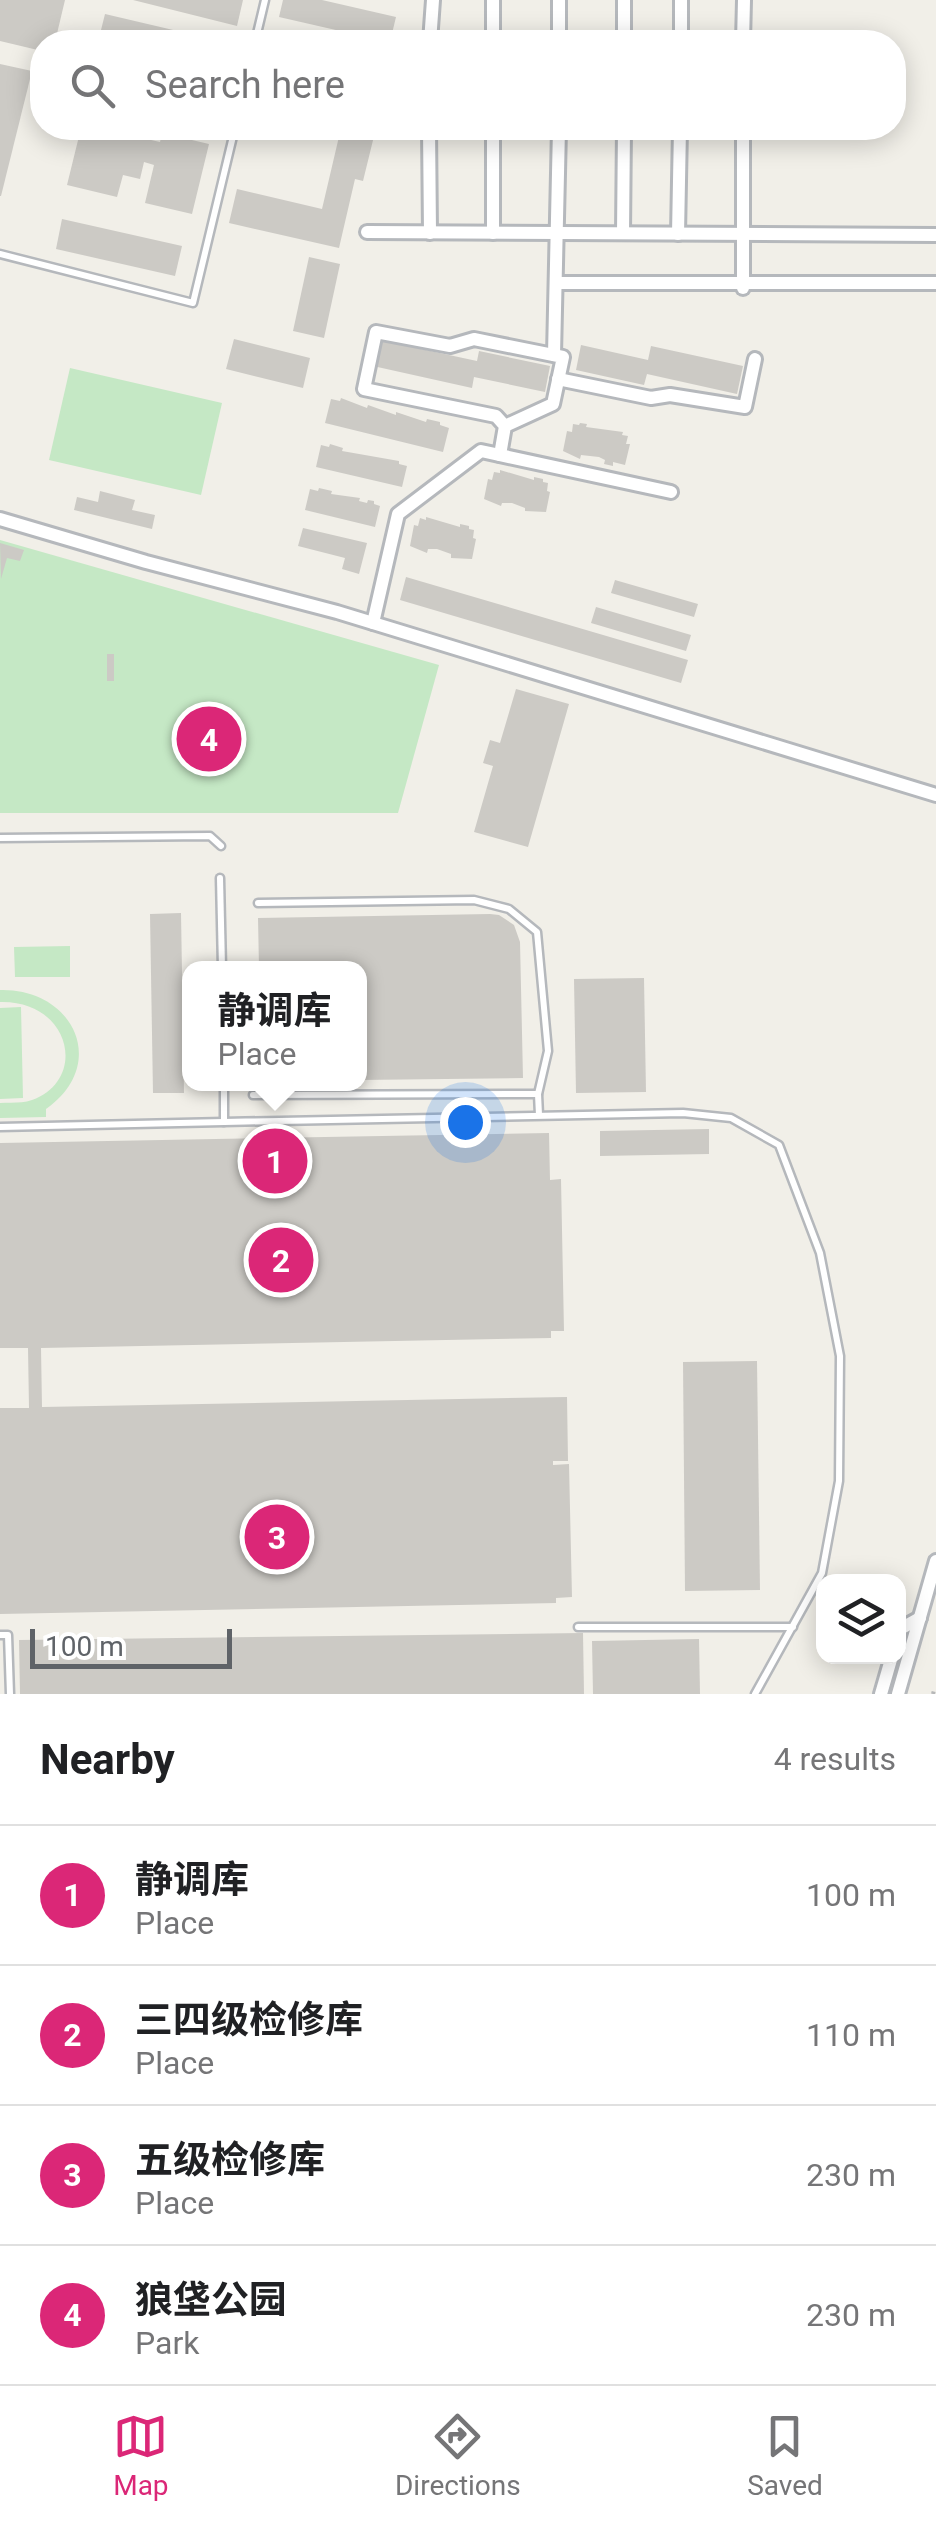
<!DOCTYPE html>
<meta charset="utf-8">
<style>
:root{--surface:#fff;--page:#f6f6f6;--text:#202124;--muted:#757577;--line:#e0e0e0;--accent:#db2777}
body{margin:0;font-family:Roboto,"Noto Sans SC",sans-serif;background:var(--page);color:var(--text)}
.controls{position:absolute;right:30px;bottom:30px;display:grid;overflow:hidden;border-radius:20px;box-shadow:0 5px 25px #0003}
.controls button{width:90px;height:90px;display:grid;place-items:center;padding:0;border:0;border-bottom:2px solid var(--line);background:var(--surface);color:var(--text);font:50px sans-serif}
.scale{position:absolute;left:30px;bottom:25px;width:202px;box-sizing:border-box;padding-left:10px;border:5px solid #5f6368;border-top:0;font-size:28px;line-height:35px;white-space:nowrap;color:#5f6368;-webkit-text-stroke:8px #fff;paint-order:stroke}
.you{position:absolute;left:465px;top:1122px;width:35px;height:35px;margin:-25px;border:8px solid #fff;border-radius:50%;background:#1a73e8;box-shadow:0 0 0 15px #1a73e833}
.badge{display:grid;place-items:center;width:65px;height:65px;border-radius:50%;background:var(--accent);color:#fff;font-size:32px;font-weight:700}
.pin{position:absolute;translate:-50% -50%;border:5px solid #fff;box-shadow:0 2px 10px #0006}
.popup{position:absolute;left:182px;top:961px;width:185px;height:130px;box-sizing:border-box;display:grid;place-content:center;border-radius:20px;background:var(--surface);filter:drop-shadow(0 2px 8px #0005);font-size:32px;white-space:nowrap;color:var(--muted)}
.popup b{font-size:38px;color:var(--text)}
.popup::after{content:'';position:absolute;left:50%;top:100%;margin-left:-20px;border:20px solid transparent;border-top-color:var(--surface)}
.list{margin:0;padding:0;list-style:none}
h2{display:flex;justify-content:space-between;align-items:center;height:130px;margin:0;padding:0 40px;font-size:42px}
h2 small{font-size:32px;font-weight:400;color:var(--muted)}
.list li{display:grid;grid-template-columns:65px 1fr auto;gap:30px;align-items:center;box-sizing:border-box;height:140px;padding:0 40px;border-top:2px solid var(--line)}
.list b{display:block;font-size:38px;white-space:nowrap}
.list p{margin:0;font-size:32px;white-space:nowrap;color:var(--muted)}
.list em{font-size:32px;font-style:normal;color:var(--muted)}
.icon{flex:none;width:55px;height:55px;fill:none;stroke:currentColor;stroke-width:2;stroke-linecap:round;stroke-linejoin:round}
.map{position:relative;flex:none;width:936px;height:1694px;overflow:hidden}
.search{position:absolute;background:var(--surface);box-shadow:0 5px 25px #0003;left:30px;right:30px;top:30px;height:110px;display:flex;align-items:center;gap:25px;box-sizing:border-box;padding:0 35px;border-radius:40px;color:var(--muted);font-size:38px}
.sheet{height:690px;background:var(--surface)}
nav{display:flex;justify-content:space-around;align-items:center;box-sizing:border-box;height:140px;border-top:2px solid var(--line);background:var(--surface);font-size:28px;color:var(--muted)}
nav a{display:grid;justify-items:center;gap:5px}
nav .on{color:var(--accent)}
.map>svg:first-child{display:block}
</style>
<div class="map">
<svg width="936" height="1694" viewBox="0 0 936 1694">
<rect width="100%" height="100%" fill="#f1efe8"/>
<g fill="#c5e8c5">
<polygon points="70,368 222,403 201,495 49,460"/>
<polygon points="0,540 439,665 398,813 0,813"/>
<polygon points="70,946 70,977 15,977 14,947"/>
<path d="M 0,990 C 73,988 110,1064 46,1109 L 46,1117 L 0,1118 L 0,1103 C 11,1102 22,1104 32,1100 C 89,1079 70,1000 0,1002 Z"/>
<polygon points="21,1007 23,1098 0,1099 0,1008"/>
</g>
<g fill="#cccac5">
<polygon points="0,0 65,0 55,42 42,42 42,51 0,41"/>
<polygon points="133,0 243,0 237,26"/>
<polygon points="283,0 322,0 396,17 390,42 360,42 362,36 279,17"/>
<polygon points="105,14 220,41 220,42 98,42"/>
<polygon points="0,64 32,71 1,196 0,196"/>
<polygon points="81,128 131,128 129,135 160,142 162,133 209,144 192,214 145,203 154,165 144,162 140,179 123,175 117,197 67,185"/>
<polygon points="341,128 376,128 363,181 355,179 339,248 229,223 237,189 322,209"/>
<polygon points="62,219 182,246 175,276 56,249"/>
<polygon points="309,257 340,264 324,338 293,331"/>
<polygon points="234,339 310,358 303,388 226,369"/>
<polygon points="379,340 477,361 479,351 550,366 545,392 474,377 472,388 373,366"/>
<polygon points="581,345 648,360 651,346 743,366 737,394 647,374 644,385 576,370"/>
<polygon points="341,398 367,408 368,405 396,415 396,412 426,422 427,419 440,422 440,425 449,428 443,452 325,423 331,399 340,401"/>
<polygon points="580,423 587,424 586,427 623,432 622,435 628,436 626,444 630,444 625,465 613,462 613,466 604,464 605,460 599,457 581,455 580,459 563,451 567,431 572,432 573,424 579,425"/>
<polygon points="330,444 343,448 342,451 399,461 399,464 407,466 402,487 316,467 321,445 329,447"/>
<polygon points="500,470 534,480 534,477 543,479 543,482 548,483 547,491 550,492 546,512 525,511 525,508 512,503 502,503 501,506 484,499 488,479 492,480 494,472 500,473"/>
<polygon points="319,488 332,491 331,494 360,498 359,501 367,503 368,500 374,501 374,504 380,506 375,527 305,510 310,489 318,491"/>
<polygon points="100,491 135,500 132,510 155,515 152,529 74,510 77,497 98,502"/>
<polygon points="426,517 460,527 460,524 469,526 469,529 474,530 473,538 476,539 472,559 451,558 451,554 437,549 428,549 427,553 410,546 414,525 418,526 420,518 426,520"/>
<polygon points="303,528 367,543 359,574 342,569 345,558 298,546"/>
<polygon points="0,543 24,550 20,561 7,558 1,579"/>
<polygon points="406,577 688,660 681,683 400,600"/>
<polygon points="615,580 698,604 694,617 611,593"/>
<polygon points="596,607 691,635 686,651 591,623"/>
<rect x="107" y="654" width="7" height="27"/>
<polygon points="516,689 569,704 528,847 474,832 493,766 483,763 490,740 500,743"/>
<polygon points="181,913 184,1093 153,1093 150,914"/>
<polygon points="490,914 499,915 514,925 520,942 523,1078 360,1080 360,968 259,968 258,918"/>
<polygon points="644,978 646,1092 576,1093 574,979"/>
<polygon points="709,1129 709,1154 600,1156 600,1131"/>
<polygon points="549,1133 550,1180 561,1179 564,1331 551,1331 551,1338 41,1348 42,1407 567,1397 568,1461 553,1461 553,1465 569,1464 572,1597 556,1598 556,1603 0,1614 0,1408 29,1408 28,1348 0,1348 0,1143"/>
<polygon points="757,1361 760,1590 685,1591 683,1362"/>
<polygon points="583,1633 584,1694 20,1694 19,1640"/>
<polygon points="699,1639 700,1694 593,1694 592,1641"/>
</g>
<g fill="none" stroke-linecap="round" stroke-linejoin="round">
<defs>
<g id="service">
<polyline points="255,42 265,0"/>
<polyline points="0,254 193,303 235,128"/>
<polyline points="0,838 210,836 221,846"/>
<polyline points="220,878 222,968"/>
<polyline points="258,903 474,900 509,909 537,932 548,1051 538,1094 539,1115"/>
<polyline points="224,1084 224,1122 683,1113 731,1118 779,1145 820,1253 840,1356 839,1481 822,1573 755,1694"/>
<polyline points="253,1095 538,1094"/>
<polyline points="0,1127 224,1122"/>
<polyline points="578,1627 793,1627"/>
<polyline points="0,1635 8,1635 10,1694"/>
</g>
<g id="minor">
<polyline points="430,42 433,0"/>
<polyline points="493,42 493,0"/>
<polyline points="559,42 559,0"/>
<polyline points="624,42 624,0"/>
<polyline points="681,42 681,0"/>
<polyline points="743,42 744,0"/>
<polyline points="429,128 430,233"/>
<polyline points="367,232 936,235"/>
<polyline points="493,233 493,128"/>
<polyline points="623,233 624,128"/>
<polyline points="678,234 680,128"/>
<polyline points="557,283 936,283"/>
<polyline points="743,288 743,128"/>
<polyline points="554,355 559,128"/>
<polyline points="558,379 651,398 670,395 745,407 755,359"/>
<polyline points="500,455 505,426 496,416 364,389 376,332 450,346 474,339 563,357 553,404 505,426"/>
<polyline points="0,519 146,562 337,612 936,795"/>
<polyline points="373,623 398,514 481,451 671,492"/>
<polyline points="898,1633 900,1629 920,1618"/>
<polyline points="881,1694 892,1656"/>
<polyline points="898,1694 936,1561"/>
</g>
</defs>
<use href="#service" stroke="#b5b8bc" stroke-width="11"/>
<use href="#minor" stroke="#b5b8bc" stroke-width="18"/>
<use href="#service" stroke="#fff" stroke-width="6"/>
<use href="#minor" stroke="#fff" stroke-width="12"/>
<polyline stroke="#b6b7b8" stroke-width="4" stroke-dasharray="2.5 12" stroke-linecap="butt" points="933,1694 936,1682"/>
</g>
</svg>
<div class="controls">
<button><svg class="icon" aria-label="layers" viewBox="0 0 24 24"><path d="M12 4l9 5-9 5-9-5zM3 14l9 5 9-5"/></svg></button>
</div>
<div class="scale">100 m</div>
<div class="you"></div>
<div class="pin badge" style="left:275px;top:1161px">1</div>
<div class="popup"><b>静调库</b>Place</div>
<div class="pin badge" style="left:281px;top:1260px">2</div>
<div class="pin badge" style="left:277px;top:1537px">3</div>
<div class="pin badge" style="left:209px;top:739px">4</div>
<div class="search"><svg class="icon" aria-label="search" viewBox="0 0 24 24"><circle cx="10" cy="10" r="6"/><path d="M15 15l6 6"/></svg>Search here</div>
</div>
<section class="sheet">
<h2>Nearby<small>4 results</small></h2>
<ul class="list">
<li><span class="badge">1</span><div><b>静调库</b><p>Place</p></div><em>100 m</em></li>
<li><span class="badge">2</span><div><b>三四级检修库</b><p>Place</p></div><em>110 m</em></li>
<li><span class="badge">3</span><div><b>五级检修库</b><p>Place</p></div><em>230 m</em></li>
<li><span class="badge">4</span><div><b>狼垡公园</b><p>Park</p></div><em>230 m</em></li>
</ul>
</section>
<nav>
<a class="on"><svg class="icon" aria-label="map" viewBox="0 0 24 24"><path d="M3 6l6-2 6 2 6-2v14l-6 2-6-2-6 2zM9 4v14M15 6v14"/></svg>Map</a>
<a><svg class="icon" aria-label="directions" viewBox="0 0 24 24"><path d="M12 3l9 9-9 9-9-9zM9 14v-3h6M13 9l2 2-2 2"/></svg>Directions</a>
<a><svg class="icon" aria-label="saved" viewBox="0 0 24 24"><path d="M7 4h10v16l-5-4-5 4z"/></svg>Saved</a>
</nav>
